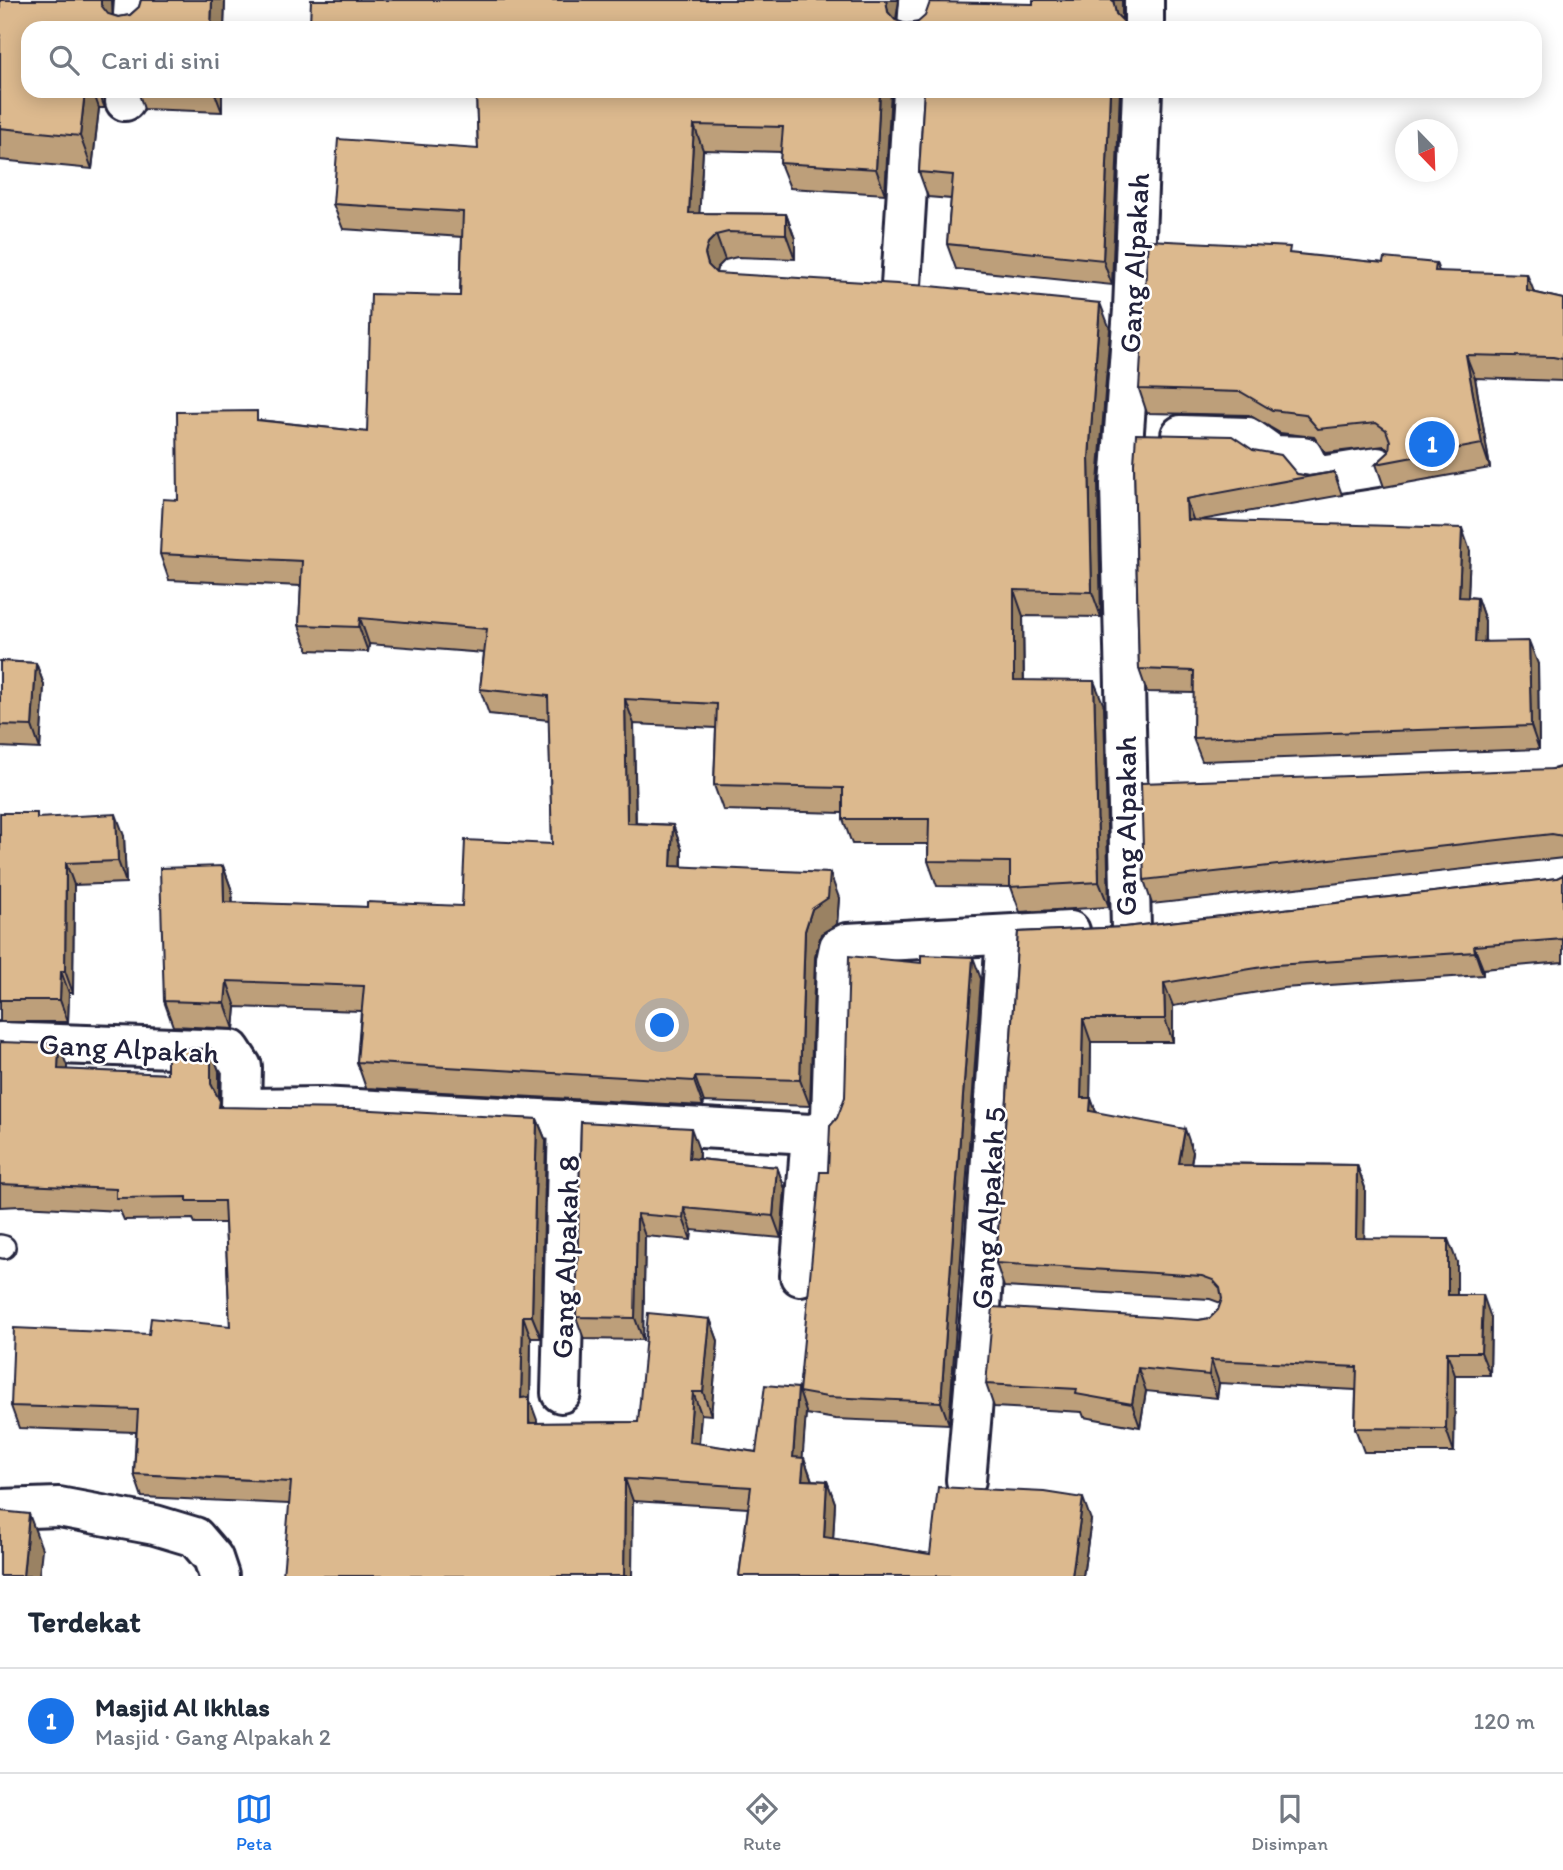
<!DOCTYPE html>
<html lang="id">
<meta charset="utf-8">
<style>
:root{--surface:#fff;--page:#f6f6f7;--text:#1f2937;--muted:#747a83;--line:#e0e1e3;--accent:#1a73e8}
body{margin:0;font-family:Itim,sans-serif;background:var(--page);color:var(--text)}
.compass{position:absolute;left:1395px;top:119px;width:63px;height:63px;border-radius:50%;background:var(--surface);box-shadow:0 4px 18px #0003;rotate:157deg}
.you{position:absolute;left:663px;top:1026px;width:24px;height:24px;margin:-18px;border:5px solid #fff;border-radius:50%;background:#1a73e8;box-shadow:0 0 0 10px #1a73e833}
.badge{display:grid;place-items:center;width:46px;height:46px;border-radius:50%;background:var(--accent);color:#fff;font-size:23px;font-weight:700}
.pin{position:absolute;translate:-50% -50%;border:4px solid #fff;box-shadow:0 2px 7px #0006}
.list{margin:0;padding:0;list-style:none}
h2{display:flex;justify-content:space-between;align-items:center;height:91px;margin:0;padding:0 28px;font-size:30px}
h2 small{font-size:23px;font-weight:400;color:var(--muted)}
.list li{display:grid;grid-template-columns:46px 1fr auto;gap:21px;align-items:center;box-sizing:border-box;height:105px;padding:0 28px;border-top:2px solid var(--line)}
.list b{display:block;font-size:26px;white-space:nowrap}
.list p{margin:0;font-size:23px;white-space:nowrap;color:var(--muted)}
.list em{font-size:23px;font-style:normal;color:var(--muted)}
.icon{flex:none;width:38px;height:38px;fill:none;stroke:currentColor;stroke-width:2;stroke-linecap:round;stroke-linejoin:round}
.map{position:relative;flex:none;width:1563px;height:1576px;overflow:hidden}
.search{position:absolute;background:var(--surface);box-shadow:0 4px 18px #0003;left:21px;right:21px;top:21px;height:77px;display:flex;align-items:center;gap:18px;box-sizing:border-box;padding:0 24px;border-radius:21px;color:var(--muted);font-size:26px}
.sheet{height:196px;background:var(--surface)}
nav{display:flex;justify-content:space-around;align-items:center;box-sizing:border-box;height:98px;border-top:2px solid var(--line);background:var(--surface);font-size:19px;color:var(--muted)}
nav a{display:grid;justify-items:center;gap:4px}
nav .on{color:var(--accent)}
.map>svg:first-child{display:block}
</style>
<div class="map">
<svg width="1563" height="1576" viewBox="0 0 1563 1576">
<rect width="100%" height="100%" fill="#fff"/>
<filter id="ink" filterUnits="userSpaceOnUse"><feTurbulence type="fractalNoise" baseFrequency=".0143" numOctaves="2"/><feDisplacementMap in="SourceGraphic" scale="14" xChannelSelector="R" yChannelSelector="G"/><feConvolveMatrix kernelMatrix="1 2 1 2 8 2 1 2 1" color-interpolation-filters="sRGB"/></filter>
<g filter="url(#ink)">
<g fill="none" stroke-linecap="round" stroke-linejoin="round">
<defs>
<polyline id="lane" points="0,1246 4,1247"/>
<g id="street">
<polyline points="132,28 134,0"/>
<polyline points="917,28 919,0"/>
<polyline points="1144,28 1144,0"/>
<polyline points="125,101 126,91"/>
<polyline points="901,285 913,91"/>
<polyline points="1181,435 1248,437 1273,455 1303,456 1314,477 1377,467"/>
<polyline points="1131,928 1120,485 1133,309 1142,91"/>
<polyline points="0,1042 231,1050 242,1067 241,1106 248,1108 320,1107 811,1134 825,1130 831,1118 836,961 839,947 847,943 1070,931"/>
<polyline points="800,1276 811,1134"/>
<polyline points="561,1393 568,1121"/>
<polyline points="966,1480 981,1307 1006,935"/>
<polyline points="0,1509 59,1507 155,1525 195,1537 213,1558 219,1576"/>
</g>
</defs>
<use href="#lane" stroke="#22223b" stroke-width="26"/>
<use href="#street" stroke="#22223b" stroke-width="44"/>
<use href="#lane" stroke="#fff" stroke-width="21"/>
<use href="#street" stroke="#fff" stroke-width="38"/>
</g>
<g fill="#bd9f7a" stroke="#22223b" stroke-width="2">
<polygon points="0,0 112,15 118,17 130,15 139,7 141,0 225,0 224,28 28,28 28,91 104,91 105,108 99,108 92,169 0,160"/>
<polygon points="899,0 896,21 906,24 1033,4 1122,0 1122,20 1126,28 311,28 310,24"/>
<polygon points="138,91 222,91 222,112 144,109"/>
<polygon points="476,91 891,91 885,194 790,188 780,163 781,152 703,150 699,213 786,214 795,239 795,259 737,257 725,260 717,268 716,273 1110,329 1098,483 1101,617 1023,616 1024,680 1104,706 1109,907 1020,912 1011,887 937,886 928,861 928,844 852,844 843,819 843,813 723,810 714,785 716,728 634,724 636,823 673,825 682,850 682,867 839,898 837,924 821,934 815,957 810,1106 704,1102 703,1106 366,1088 357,1062 361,1011 236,1007 234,1029 173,1026 164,1001 223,866 232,891 233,903 367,907 462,906 552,844 549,720 489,714 480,689 484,653 369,644 368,652 308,650 299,625 301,586 169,580 160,554 178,500 260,420 367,432 460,296 462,237 343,229 333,204 478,149"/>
<polygon points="924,91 1120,91 1112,285 956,269 947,244 951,199 928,197 919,172"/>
<polygon points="1292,254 1383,263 1436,263 1439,271 1563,299 1563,381 1475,378 1490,468 1384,487 1376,464 1389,452 1389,450 1384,446 1326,453 1314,437 1280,433 1249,415 1147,413 1139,389"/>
<polygon points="1253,450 1297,474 1309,476 1334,472 1342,495 1201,520 1470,551 1468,597 1477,598 1485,621 1485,641 1538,664 1539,749 1202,761 1193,738 1194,693 1147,692 1139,669 1134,463"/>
<polygon points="0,661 36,663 44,685 40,749 0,747"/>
<polygon points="1563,766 1563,858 1152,904 1144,880"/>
<polygon points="0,813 39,818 124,836 126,883 74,885 73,993 69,993 68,1022 0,1022"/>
<polygon points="1563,875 1563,962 1483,969 1483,975 1283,988 1173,1006 1173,1042 1091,1042 1090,1098 1096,1112 1193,1152 1191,1163 1357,1165 1365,1188 1364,1238 1457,1262 1457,1295 1491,1318 1490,1375 1455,1375 1454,1452 1364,1452 1355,1428 1356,1390 1219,1383 1217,1398 1146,1391 1140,1427 1084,1417 1082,1412 994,1407 986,1384 1199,1320 1210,1318 1218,1310 1221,1303 1210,1299 1004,1287 996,1263 1018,932 1125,927 1557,878"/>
<polygon points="981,979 949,1424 835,1419 806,1414 806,1412 802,1458 804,1458 812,1480 827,1481 835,1503 833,1539 930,1554 1091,1520 1083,1576 739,1576 748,1508 633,1501 289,1504 142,1497 134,1474 136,1432 19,1428 11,1406 149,1334 230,1326 225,1223 195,1223 193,1219 124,1220 120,1211 21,1206 0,1207 0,1042 67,1066 67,1070 167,1074 211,1049 219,1071 219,1100 222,1108 537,1119 546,1141 541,1338 531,1338 530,1401 537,1423 638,1422 710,1319 718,1341 711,1415 701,1414 699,1444 756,1452 798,1388 799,1390 828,1172"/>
<polygon points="581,1122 699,1150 699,1159 777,1167 785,1189 781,1238 692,1230 691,1240 645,1236 643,1340 584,1339 576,1317"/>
</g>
<g fill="#9a8263" stroke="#22223b" stroke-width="2">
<polygon points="101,0 112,0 113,28 101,5"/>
<polygon points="212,0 225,0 224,28 211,28"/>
<polygon points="886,0 899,0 895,26 888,12"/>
<polygon points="1113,0 1122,0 1122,28 1116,14"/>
<polygon points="85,91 93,91 99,108 92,169 80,136"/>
<polygon points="98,91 104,91 105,108"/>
<polygon points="214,91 222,91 222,112"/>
<polygon points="880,91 891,91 885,194 876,169"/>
<polygon points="1110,91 1120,91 1112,285 1103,260"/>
<polygon points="694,125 703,150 698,238 689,213"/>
<polygon points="786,214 795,239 795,259 786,234"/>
<polygon points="716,235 725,260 717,268 714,279 708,265 705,254 708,243"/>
<polygon points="1527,274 1536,297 1527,291"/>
<polygon points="1100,303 1110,329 1098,483 1101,617 1092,592 1089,458"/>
<polygon points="1466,355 1475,378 1490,468 1482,444"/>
<polygon points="1186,499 1194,522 1187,520"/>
<polygon points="1462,528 1470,551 1467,620 1459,597"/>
<polygon points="1014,590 1023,616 1024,706 1014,680"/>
<polygon points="1477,598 1485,621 1484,664 1475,642"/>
<polygon points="360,618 369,644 368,652 359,627"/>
<polygon points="1529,641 1538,664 1539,749 1531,726"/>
<polygon points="36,663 44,685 40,749 32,726"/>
<polygon points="1094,681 1104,706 1109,907 1099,882"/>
<polygon points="625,699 634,724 636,848 627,823"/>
<polygon points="116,814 124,836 126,883 118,861"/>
<polygon points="673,825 682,850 680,892 671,866"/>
<polygon points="66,863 74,885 73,993 65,971"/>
<polygon points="223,866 232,891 233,928 224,902"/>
<polygon points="830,873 839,898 837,924 821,934 815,957 810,1106 800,1080 805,931 812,909"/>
<polygon points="1474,946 1483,969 1483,975 1475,952"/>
<polygon points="973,957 981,979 949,1424 941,1402"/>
<polygon points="61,971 69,993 68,1022 60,1000"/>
<polygon points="227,981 236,1007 234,1029 225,1003"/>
<polygon points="1164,983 1173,1006 1173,1042 1165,1019"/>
<polygon points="1083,1019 1091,1042 1090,1109 1091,1098 1099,1121 1098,1134 1081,1098"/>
<polygon points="59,1044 67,1066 67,1092 58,1069"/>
<polygon points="211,1049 219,1071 219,1106 211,1084"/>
<polygon points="695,1077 704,1102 703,1106 694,1081"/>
<polygon points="537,1119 546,1141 541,1338 532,1316"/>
<polygon points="691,1128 699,1150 697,1180 689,1158"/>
<polygon points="1185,1129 1193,1152 1187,1186 1179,1163"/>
<polygon points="1357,1165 1365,1188 1364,1261 1356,1238"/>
<polygon points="777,1167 785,1189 781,1238 773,1216"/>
<polygon points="684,1208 692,1230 691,1240 683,1218"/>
<polygon points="637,1214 645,1236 643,1340 635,1318"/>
<polygon points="1448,1239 1457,1262 1457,1318 1448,1295"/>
<polygon points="1483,1295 1491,1318 1490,1375 1481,1352"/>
<polygon points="523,1316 531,1338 530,1401 537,1420 538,1445 521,1398"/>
<polygon points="710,1319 718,1341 711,1415 703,1392"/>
<polygon points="1447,1352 1455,1375 1454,1452 1446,1429"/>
<polygon points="1211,1360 1219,1383 1217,1398 1209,1375"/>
<polygon points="1138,1368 1146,1391 1140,1427 1132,1404"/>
<polygon points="798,1388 806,1412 801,1479 793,1457"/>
<polygon points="693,1392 701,1414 697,1464 689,1442"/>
<polygon points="804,1458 812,1481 802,1480"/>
<polygon points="625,1479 633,1501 632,1576 624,1576"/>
<polygon points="827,1481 835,1503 832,1559 824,1537"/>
<polygon points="1083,1498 1091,1520 1083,1576 1072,1576"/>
<polygon points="29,1514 42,1549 39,1576 23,1576"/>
</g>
<g fill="#dcb98e" stroke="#22223b" stroke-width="2">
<polygon points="0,0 101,0 101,5 108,14 118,17 130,15 139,7 141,0 212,0 211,28 28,28 28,91 85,91 80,136 0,128"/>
<polygon points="311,0 886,0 888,12 895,20 906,24 917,23 925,16 930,2 1033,4 1033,0 1113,0 1116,14 1124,22 1124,28 368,28 310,24"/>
<polygon points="476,91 880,91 876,169 780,163 783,127 694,125 689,213 786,214 786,234 728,232 716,235 708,243 705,254 708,265 716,273 930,286 1100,303 1089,458 1092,592 1014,590 1014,680 1094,681 1099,882 1010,887 1010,862 928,861 929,819 843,819 843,788 714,785 717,704 625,699 627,823 673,825 671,866 830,873 828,898 812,909 805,931 800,1080 695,1077 694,1081 357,1062 364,986 227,981 225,1003 164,1001 160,868 223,866 224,902 367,907 367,902 462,906 465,840 552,844 548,696 480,689 487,629 360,618 359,627 299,625 302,561 160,554 163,499 178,500 177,412 257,411 257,420 367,432 371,294 460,296 463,212 333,204 338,139 478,149"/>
<polygon points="924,91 1110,91 1103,260 947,244 953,175 919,172"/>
<polygon points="1148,240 1290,247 1289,253 1383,263 1384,258 1436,263 1435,271 1527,274 1527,291 1563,299 1563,359 1553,357 1466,355 1482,444 1376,464 1389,452 1390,441 1386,430 1376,423 1318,429 1305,414 1272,410 1241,392 1139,389"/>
<polygon points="1136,434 1232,436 1253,450 1281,455 1297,474 1309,476 1334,472 1186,499 1187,520 1462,528 1459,597 1477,598 1475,642 1529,641 1531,726 1193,738 1194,671 1139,669 1134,463"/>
<polygon points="0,661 36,663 32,726 0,725"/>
<polygon points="1563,766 1563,836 1552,834 1144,880 1141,783 1555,769"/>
<polygon points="0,813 37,813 37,818 116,814 118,861 66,863 65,971 61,971 60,1000 0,1000"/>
<polygon points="1563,875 1563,939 1474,946 1475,952 1275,965 1164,983 1165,1019 1083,1019 1081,1098 1091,1098 1090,1111 1185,1129 1179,1163 1357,1165 1356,1238 1448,1239 1448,1295 1483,1295 1481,1352 1447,1352 1446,1429 1355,1428 1357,1367 1211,1360 1209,1375 1138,1368 1132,1404 1076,1394 1077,1389 986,1384 993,1307 1199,1320 1210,1318 1218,1310 1222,1299 1220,1288 1213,1280 1202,1276 996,1263 1018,932 1125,927 1557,878"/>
<polygon points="921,955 973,957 941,1402 827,1397 799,1392 820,1172 828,1172 830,1126 837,1118 845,1097 849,956 921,963"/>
<polygon points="0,1042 59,1044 58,1069 167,1074 167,1048 211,1049 211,1084 220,1101 219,1107 354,1109 537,1119 532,1316 523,1316 521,1398 529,1397 529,1423 638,1422 648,1313 710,1319 703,1392 693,1392 689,1442 756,1452 765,1385 798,1388 793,1457 804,1458 802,1480 827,1481 824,1537 930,1554 938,1487 1044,1492 1083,1498 1072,1576 739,1576 751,1487 625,1479 624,1576 283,1576 291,1482 134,1474 138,1410 11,1406 14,1328 149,1334 151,1318 230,1326 224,1201 187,1201 187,1197 116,1198 116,1189 0,1184"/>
<polygon points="581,1122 691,1128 689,1158 777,1167 773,1216 684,1208 683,1218 637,1214 635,1318 576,1317"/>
<polygon points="0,1511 29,1514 23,1576 0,1576"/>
</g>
</g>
<g text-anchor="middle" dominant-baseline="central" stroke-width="5" stroke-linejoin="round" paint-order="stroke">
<g font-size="30" fill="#22223b" stroke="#fff">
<text transform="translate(1134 263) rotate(-87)">Gang Alpakah</text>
<text transform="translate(1125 826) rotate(-90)">Gang Alpakah</text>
<text transform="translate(129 1048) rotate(3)">Gang Alpakah</text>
<text transform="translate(988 1208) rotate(-86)">Gang Alpakah 5</text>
<text transform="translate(565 1257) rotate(-88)">Gang Alpakah 8</text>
</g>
</g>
</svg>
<svg class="compass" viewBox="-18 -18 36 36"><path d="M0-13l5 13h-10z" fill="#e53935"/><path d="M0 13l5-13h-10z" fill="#747a83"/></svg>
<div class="you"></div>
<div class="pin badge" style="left:1432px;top:444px">1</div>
<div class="search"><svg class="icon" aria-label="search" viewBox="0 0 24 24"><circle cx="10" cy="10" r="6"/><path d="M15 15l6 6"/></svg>Cari di sini</div>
</div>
<section class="sheet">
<h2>Terdekat<small></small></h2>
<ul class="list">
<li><span class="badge">1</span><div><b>Masjid Al Ikhlas</b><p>Masjid · Gang Alpakah 2</p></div><em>120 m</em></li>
</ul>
</section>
<nav>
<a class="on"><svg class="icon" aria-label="map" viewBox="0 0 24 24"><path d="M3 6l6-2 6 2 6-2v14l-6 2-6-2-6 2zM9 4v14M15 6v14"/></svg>Peta</a>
<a><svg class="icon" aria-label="directions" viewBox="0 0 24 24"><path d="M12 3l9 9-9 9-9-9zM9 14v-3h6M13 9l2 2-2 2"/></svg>Rute</a>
<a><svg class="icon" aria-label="saved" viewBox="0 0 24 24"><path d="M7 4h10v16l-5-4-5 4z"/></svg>Disimpan</a>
</nav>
